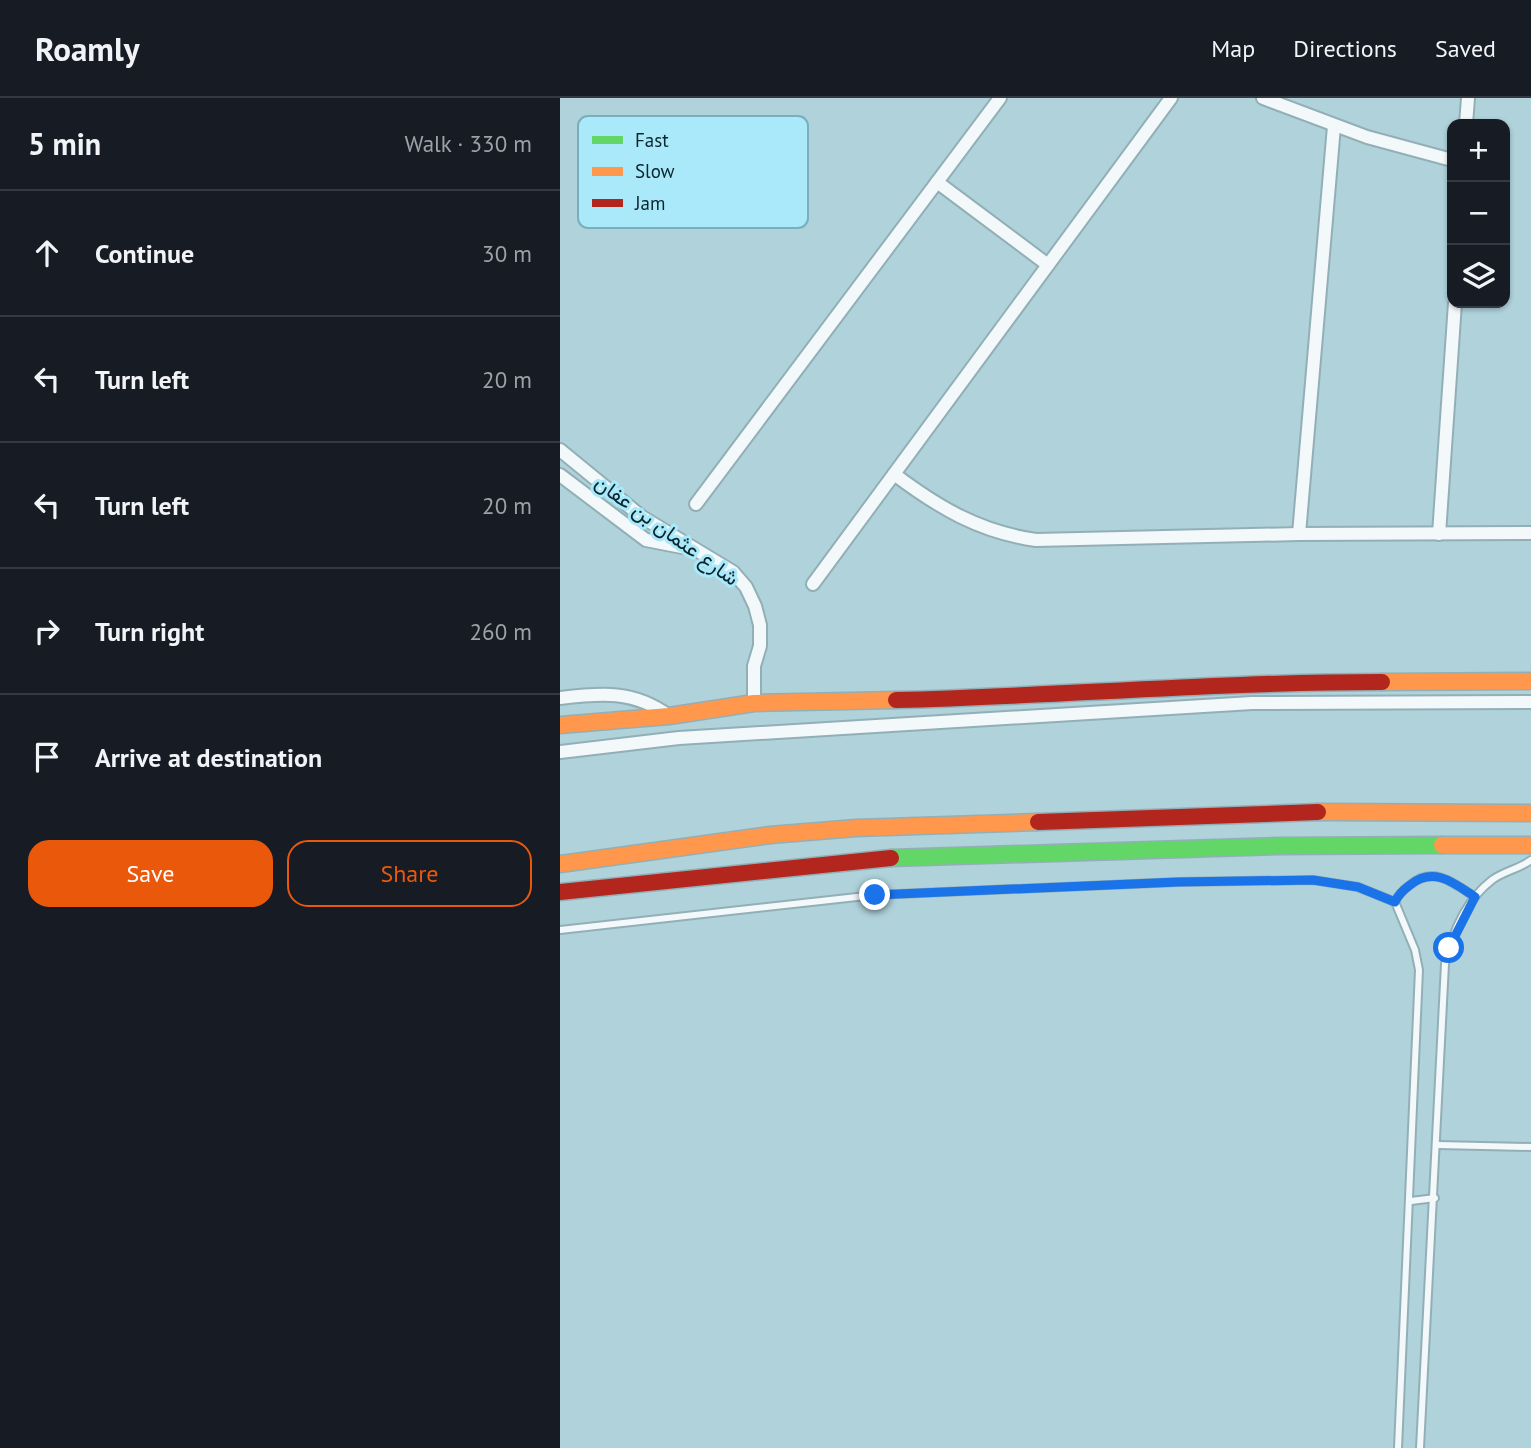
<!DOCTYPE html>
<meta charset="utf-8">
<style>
:root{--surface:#171b24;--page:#20242c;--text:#f1f3f6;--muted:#9ea1a6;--line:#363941;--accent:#ea580c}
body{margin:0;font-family:"PT Sans",Vazirmatn,sans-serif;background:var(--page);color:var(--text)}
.controls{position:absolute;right:21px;top:21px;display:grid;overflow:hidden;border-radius:14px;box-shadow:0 2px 5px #0004}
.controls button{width:63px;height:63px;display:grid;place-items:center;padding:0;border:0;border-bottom:2px solid var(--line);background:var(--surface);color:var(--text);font:35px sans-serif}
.stop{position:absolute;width:21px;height:21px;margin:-16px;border:5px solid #1a73e8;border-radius:50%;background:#fff}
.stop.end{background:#1a73e8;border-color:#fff;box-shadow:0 2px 7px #0008}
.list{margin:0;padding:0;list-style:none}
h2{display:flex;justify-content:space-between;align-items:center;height:91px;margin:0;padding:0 28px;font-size:30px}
h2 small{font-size:23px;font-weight:400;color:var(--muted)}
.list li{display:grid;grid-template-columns:46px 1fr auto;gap:21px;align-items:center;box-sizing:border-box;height:126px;padding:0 28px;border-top:2px solid var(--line)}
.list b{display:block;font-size:26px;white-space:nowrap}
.list em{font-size:23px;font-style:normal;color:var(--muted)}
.actions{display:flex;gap:14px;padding:21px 28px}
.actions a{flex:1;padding:16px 0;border:2px solid var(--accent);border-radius:21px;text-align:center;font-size:24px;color:var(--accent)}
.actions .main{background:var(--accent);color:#fff}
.icon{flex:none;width:38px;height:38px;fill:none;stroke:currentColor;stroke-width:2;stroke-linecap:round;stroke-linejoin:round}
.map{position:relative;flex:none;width:971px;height:1350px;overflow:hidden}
header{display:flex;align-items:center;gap:42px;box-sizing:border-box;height:98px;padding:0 35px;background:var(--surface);border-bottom:2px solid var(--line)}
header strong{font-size:33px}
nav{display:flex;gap:38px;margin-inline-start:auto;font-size:24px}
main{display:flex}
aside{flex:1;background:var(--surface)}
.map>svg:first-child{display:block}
</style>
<header>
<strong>Roamly</strong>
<nav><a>Map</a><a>Directions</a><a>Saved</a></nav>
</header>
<main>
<aside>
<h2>5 min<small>Walk · 330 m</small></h2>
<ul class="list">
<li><svg class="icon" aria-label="ahead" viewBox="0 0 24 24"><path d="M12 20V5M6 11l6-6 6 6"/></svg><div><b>Continue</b></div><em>30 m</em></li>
<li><svg class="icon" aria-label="left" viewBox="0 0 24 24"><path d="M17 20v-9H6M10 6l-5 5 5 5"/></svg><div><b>Turn left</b></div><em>20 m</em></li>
<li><svg class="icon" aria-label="left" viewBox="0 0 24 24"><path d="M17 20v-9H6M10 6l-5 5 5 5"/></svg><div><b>Turn left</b></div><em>20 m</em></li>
<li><svg class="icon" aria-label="right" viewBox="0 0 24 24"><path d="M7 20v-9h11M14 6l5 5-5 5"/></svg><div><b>Turn right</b></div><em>260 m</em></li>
<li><svg class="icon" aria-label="arrive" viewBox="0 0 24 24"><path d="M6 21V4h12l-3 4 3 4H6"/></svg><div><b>Arrive at destination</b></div></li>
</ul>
<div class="actions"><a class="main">Save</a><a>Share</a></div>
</aside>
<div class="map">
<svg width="971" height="1350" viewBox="0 0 971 1350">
<rect width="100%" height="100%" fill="#afd2db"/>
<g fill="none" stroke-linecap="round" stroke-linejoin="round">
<defs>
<g id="lane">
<polyline points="835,804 855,852 859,872 838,1350"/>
<path d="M 835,804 C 838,797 843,792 850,787 C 873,767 894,785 915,799"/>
<polyline points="0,832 315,797 618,784 753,782 798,789 835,804"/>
<polyline points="878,1047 971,1049"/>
<polyline points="851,1103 875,1100"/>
<path d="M 860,1350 L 885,866 C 892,835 906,802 932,782 C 944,773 959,771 971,762"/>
</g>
<g id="street">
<polyline points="703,0 807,39 892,62"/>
<polyline points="906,26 908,0"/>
<polyline points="377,84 488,167"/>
<polyline points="0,352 82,419 173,474 186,489 195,508 200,527 200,548 194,568 194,605"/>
<path d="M 334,376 C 379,410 420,434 476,442 L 739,436 L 971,435"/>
<polyline points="0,377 86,442 127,450"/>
<polyline points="136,406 440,0"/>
<polyline points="739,436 774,28"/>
<polyline points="879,436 895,205"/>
<polyline points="253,486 611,0"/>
<path d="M 0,600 C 41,595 74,592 109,618"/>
<polyline points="0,654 119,640 692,605 971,604"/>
</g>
<polyline id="fast" points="331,760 721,748 882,747"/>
<g id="slow">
<polyline points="822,584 971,583"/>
<polyline points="0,627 109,618 194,605 336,602"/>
<polyline points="758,714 971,715"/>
<polyline points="882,747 971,747"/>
<polyline points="0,766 210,737 296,730 478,724"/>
</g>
<g id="jam">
<path d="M 336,602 C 498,598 660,584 822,584"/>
<polyline points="478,724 758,714"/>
<polyline points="0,794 331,760"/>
</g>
</defs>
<use href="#lane" stroke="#93afb6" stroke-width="10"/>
<use href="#street" stroke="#93afb6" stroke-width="16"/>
<use href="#fast" stroke="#93afb6" stroke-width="19"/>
<use href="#slow" stroke="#93afb6" stroke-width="19"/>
<use href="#jam" stroke="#93afb6" stroke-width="19"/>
<use href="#lane" stroke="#f3f8fa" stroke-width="6"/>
<use href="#street" stroke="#f3f8fa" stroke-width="12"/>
<use href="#fast" stroke="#63d668" stroke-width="16"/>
<use href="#slow" stroke="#ff974d" stroke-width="16"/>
<use href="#jam" stroke="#b3261e" stroke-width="16"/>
</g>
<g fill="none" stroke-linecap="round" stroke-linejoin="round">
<path stroke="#1a73e8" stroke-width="9" d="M 315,797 L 618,784 L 753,782 L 798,789 L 835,804 C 838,797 843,792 850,787 C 874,768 894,785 915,799 L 889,850"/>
</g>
<g text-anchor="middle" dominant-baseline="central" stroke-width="6" stroke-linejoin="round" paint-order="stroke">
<g font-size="21" fill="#0b252c" stroke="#a9e9fa">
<text transform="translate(107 432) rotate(36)">شارع عثمان بن عفان</text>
</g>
</g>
<rect x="18" y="18" width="230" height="112" rx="10" fill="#a9e9fa" stroke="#7aaebc" stroke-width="2"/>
<rect x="32" y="38" width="31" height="8" fill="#63d668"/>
<rect x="32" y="69" width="31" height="9" fill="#ff974d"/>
<rect x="32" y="101" width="31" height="8" fill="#b3261e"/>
<g font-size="19" fill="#0b252c">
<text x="75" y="49">Fast</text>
<text x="75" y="80">Slow</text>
<text x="75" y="112">Jam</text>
</g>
</svg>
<div class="controls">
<button>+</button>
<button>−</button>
<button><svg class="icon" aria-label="layers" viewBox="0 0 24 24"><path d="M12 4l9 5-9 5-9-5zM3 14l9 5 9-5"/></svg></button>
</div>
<div class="stop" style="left:889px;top:850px"></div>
<div class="stop end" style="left:315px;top:797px"></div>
</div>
</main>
